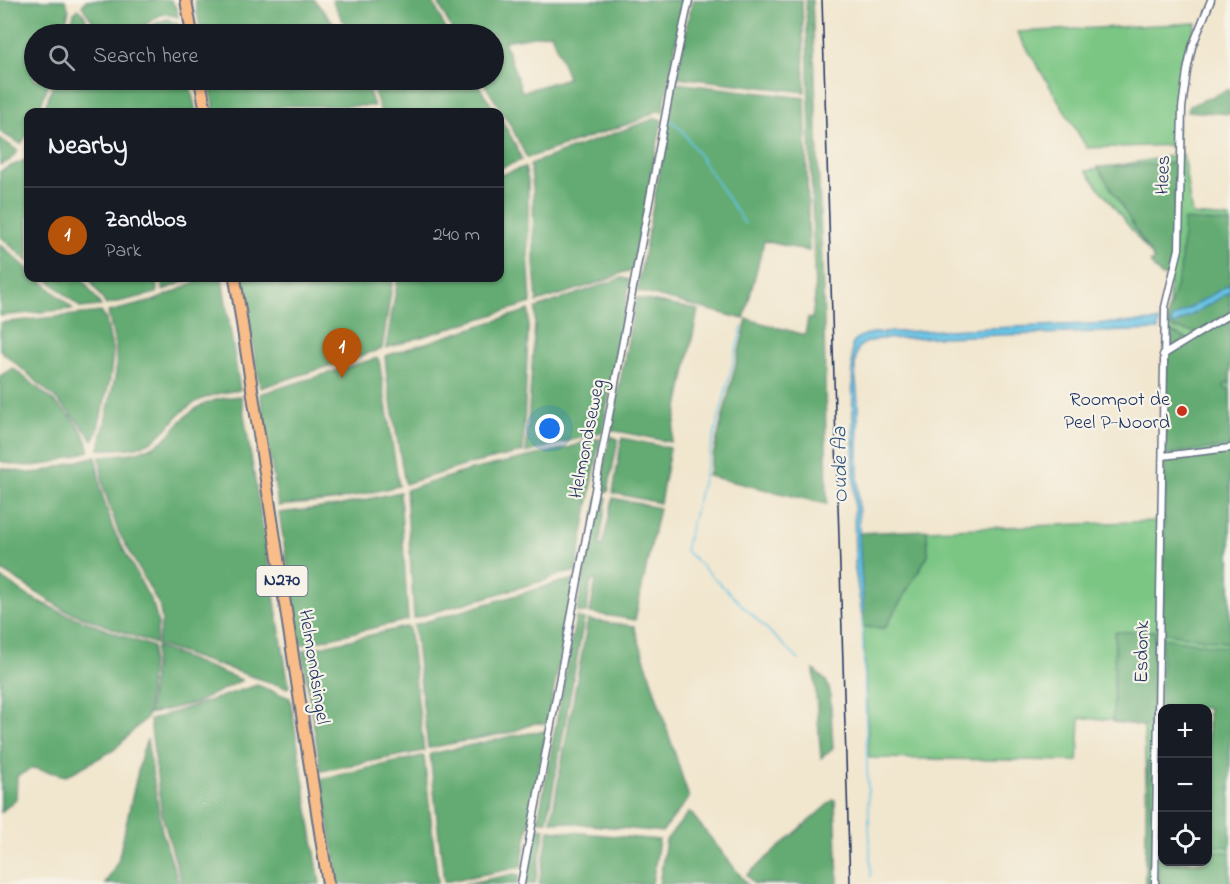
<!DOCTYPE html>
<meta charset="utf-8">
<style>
:root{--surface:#171b24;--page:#20242c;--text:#f1f3f6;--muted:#9ea1a6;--line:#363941;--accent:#b45309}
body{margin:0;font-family:"Indie Flower",sans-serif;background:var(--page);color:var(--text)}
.controls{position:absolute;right:18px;bottom:18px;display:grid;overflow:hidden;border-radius:12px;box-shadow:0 2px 4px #0004}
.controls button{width:54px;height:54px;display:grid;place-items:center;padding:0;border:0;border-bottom:2px solid var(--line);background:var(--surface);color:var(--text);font:30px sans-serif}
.you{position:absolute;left:550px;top:429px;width:21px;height:21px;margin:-15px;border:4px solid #fff;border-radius:50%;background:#1a73e8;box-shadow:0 0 0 9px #1a73e833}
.badge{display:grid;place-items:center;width:39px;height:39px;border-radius:50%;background:var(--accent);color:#fff;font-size:20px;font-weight:700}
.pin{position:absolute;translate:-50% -50px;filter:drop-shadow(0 2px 3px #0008)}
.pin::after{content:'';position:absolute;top:32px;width:21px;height:18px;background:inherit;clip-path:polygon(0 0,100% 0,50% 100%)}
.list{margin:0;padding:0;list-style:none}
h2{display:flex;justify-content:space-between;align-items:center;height:78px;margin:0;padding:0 24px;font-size:26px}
h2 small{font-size:20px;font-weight:400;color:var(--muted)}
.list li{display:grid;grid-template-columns:39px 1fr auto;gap:18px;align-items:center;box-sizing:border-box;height:96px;padding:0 24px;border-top:2px solid var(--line)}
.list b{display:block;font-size:22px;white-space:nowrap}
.list p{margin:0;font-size:20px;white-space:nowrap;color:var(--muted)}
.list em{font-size:20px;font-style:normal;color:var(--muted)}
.icon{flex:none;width:33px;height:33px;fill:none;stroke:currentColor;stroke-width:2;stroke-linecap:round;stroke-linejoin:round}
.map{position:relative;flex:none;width:1230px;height:884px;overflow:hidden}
.search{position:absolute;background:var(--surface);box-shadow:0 2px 4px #0004;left:24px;top:24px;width:480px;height:66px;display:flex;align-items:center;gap:15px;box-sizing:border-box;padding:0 21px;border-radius:33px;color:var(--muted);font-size:22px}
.panel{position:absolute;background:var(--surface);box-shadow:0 2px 4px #0004;left:24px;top:108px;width:480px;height:174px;border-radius:12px}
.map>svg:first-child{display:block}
</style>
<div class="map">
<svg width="1230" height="884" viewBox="0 0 1230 884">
<rect width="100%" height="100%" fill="#f7f3e8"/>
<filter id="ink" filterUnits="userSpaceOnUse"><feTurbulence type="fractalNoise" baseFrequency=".0167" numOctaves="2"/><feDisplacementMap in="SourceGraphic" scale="12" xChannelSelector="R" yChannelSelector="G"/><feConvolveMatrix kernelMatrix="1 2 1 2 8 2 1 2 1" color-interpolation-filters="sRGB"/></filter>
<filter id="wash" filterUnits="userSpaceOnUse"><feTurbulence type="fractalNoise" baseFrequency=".008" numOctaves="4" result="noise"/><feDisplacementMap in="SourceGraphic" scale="24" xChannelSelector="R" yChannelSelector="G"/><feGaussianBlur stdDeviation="1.35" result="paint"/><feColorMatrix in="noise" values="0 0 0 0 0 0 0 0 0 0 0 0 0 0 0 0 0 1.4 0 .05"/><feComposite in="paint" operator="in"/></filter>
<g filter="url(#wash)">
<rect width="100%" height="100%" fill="#f1e6ce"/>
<g fill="#7bc684" stroke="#4b7a71" stroke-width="1.5" fill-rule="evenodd">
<polygon points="1196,23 1186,52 1180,76 1177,145 1087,148 1017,32"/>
<path d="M 1183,154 L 1192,215 L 1230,218 L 1230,884 L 1150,884 L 1144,727 L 1113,714 L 1112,720 L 1080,718 L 1078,761 L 869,758 L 863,627 L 885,628 L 928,555 L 927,530 L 1157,521 L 1158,526 L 1170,279 L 1086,171 ZM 1162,708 L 1208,708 L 1208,862 L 1162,862 Z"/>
</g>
<g fill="#64ab72" stroke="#406d68" stroke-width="1.5" fill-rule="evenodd">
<polygon points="0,0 65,0 69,10 63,34 34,34 34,80 50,80 38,112 28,112 28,133 21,144 0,132"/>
<polygon points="86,0 171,0 177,9 178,17 167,14 160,15 131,34 101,34 82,6"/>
<polygon points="195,0 314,0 343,34 201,34"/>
<polygon points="332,0 432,0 448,34 350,34"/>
<path d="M 437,0 L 684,0 L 663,112 L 657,111 L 637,121 L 527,158 L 511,126 L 482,80 L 494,80 L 494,34 L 454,34 ZM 551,33 L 568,78 L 522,92 L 504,41 Z"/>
<polygon points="692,0 802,0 805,92 677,77"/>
<polygon points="806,0 812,0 824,320 827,504 708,476 747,319 805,335 808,318 812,319 815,296"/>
<polygon points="78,9 83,13 94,34 68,34 74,13"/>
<polygon points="167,19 179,25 181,34 140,34 148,27"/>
<polygon points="55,80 189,80 196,112 43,112"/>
<polygon points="209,80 365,80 374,106 288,106 234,112 215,112"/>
<polygon points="370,80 475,80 496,112 381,112"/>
<polygon points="676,83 805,98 809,251 764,241 744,319 637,291"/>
<polygon points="1230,89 1230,114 1187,111 1189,106"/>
<polygon points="500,117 515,144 522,160 500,168"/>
<polygon points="656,118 662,120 632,271 624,272 607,280 537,302 534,264 533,188 530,164"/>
<polygon points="0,138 18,151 9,161 0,165"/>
<polygon points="25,160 28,171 28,261 0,236 0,171"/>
<path d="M 1176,163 L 1172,269 C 1170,275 1167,277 1161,276 L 1150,263 L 1154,260 L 1098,167 Z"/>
<polygon points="525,167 528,181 528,250 531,303 386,348 398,278 500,278 500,175"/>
<polygon points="1184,220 1230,223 1230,284 1173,318 1171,323 1174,325 1230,292 1230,313 1197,333 1173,328 1168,323 1168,314 1180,272"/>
<polygon points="0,244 28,269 28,278 38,278 73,309 0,316"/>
<polygon points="46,278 82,278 101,306 81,308"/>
<polygon points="89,278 156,278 157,293 106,305"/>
<polygon points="161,278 191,278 163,291"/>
<path d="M 203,278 L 222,278 L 240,390 C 216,393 194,398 177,417 C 169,426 161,436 150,442 C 135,450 115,449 99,449 L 116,373 L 116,349 L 108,312 L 153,301 L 172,293 Z"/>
<polygon points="242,278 393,278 382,349 260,388"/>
<polygon points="622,278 630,280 602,432 526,453 536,308"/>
<polygon points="636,298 698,310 671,442 611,430"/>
<polygon points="529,310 523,452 470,464 405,484 387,378 385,356"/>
<path d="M 101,312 L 106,320 L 113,353 L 110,379 L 96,436 L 93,440 C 66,405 33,378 0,350 L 0,323 Z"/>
<polygon points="1230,316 1230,383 1225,384 1224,387 1230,392 1230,446 1165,454 1166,360 1168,354"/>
<polygon points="1168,331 1186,338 1167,350 1166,332"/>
<polygon points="377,358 379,360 399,486 333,501 278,506 260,394"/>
<path d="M 13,368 C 33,385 90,424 89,451 C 57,462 34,472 0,461 L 0,376 Z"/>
<path d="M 241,396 L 289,686 L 287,688 L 157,645 L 162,620 L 159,605 L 118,531 L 103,486 L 100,456 C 120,454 142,454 159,443 C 169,437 175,428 182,420 C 199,403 218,397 241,396 Z"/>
<polygon points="610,436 618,439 608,492 600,489"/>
<polygon points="622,438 670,448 660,503 613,493"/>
<polygon points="591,439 600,439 576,572 564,573 546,580 414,618 406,490 467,471 571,447"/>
<polygon points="1230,452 1230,643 1166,633 1163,629 1165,462 1168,459"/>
<polygon points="96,456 101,491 113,529 154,607 158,624 155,644 64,610 0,569 0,468 29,473 41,472"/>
<polygon points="400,492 408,620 300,645 279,513 337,506"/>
<polygon points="598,496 606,497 607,498 599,546 603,545 613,498 659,508 635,620 590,613 596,580 591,581 586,613 577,612"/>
<polygon points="927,530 928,555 885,628 863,627 862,616 864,613 858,533"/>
<polygon points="0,577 30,597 63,613 153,647 147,717 114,750 66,776 33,768 17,776 16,799 1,812"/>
<polygon points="575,580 547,724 535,723 512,732 428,748 414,625 561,582"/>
<polygon points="576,617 584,619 547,821 538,821"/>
<polygon points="588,620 634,626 689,798 662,832 551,821"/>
<polygon points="405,627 409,627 424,751 321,771 302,651"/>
<polygon points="1155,631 1154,727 1113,722 1115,632"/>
<polygon points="1162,638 1230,648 1230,847 1208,845 1208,708 1162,708 1162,840 1160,840"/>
<polygon points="156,647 167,651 242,680 195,703 149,714"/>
<polygon points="814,670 826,681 830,691 833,749 821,758"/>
<polygon points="257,685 290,698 320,884 182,884 162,815 150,720"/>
<polygon points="546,731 521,867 444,882 430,754 517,735"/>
<polygon points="147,740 162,831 179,884 105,884 118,861 142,753"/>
<polygon points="422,756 424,757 438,883 339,884 321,779"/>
<polygon points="1148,762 1153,762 1150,884 1145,884 1147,763"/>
<polygon points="833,800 835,800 838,884 754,884 747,875"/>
<polygon points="689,812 691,813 747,884 659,884 666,840"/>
<polygon points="536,828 545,829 535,884 525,884"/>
<polygon points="549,830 659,840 652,884 539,884"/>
<polygon points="1160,845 1162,846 1162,862 1208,862 1208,850 1230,853 1230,884 1158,884"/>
<polygon points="514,874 519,875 517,884 464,884"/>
</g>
<g fill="#67c4e5" stroke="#417aa2" stroke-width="1.5">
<polygon points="1230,284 1230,292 1178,323 1174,325 1171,323 1173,318"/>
<path d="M 1159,321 L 1158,330 L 879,339 L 865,343 L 859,347 C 851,363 858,388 858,406 C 857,475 858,544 864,613 L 862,616 L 855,569 L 852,346 C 856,336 864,335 873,333 Z"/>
</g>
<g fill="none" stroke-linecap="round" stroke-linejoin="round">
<g stroke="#67c4e5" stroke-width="1.5">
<polyline points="670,120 682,130 745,224"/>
<polyline points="742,327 685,550 799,660"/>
<polyline points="862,615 871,877"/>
</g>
</g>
</g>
<g filter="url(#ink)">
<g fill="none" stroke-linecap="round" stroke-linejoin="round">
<defs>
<g id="street">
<polyline points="1163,355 1230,314"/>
<polyline points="1163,456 1230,448"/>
<polyline points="521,884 672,80 689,0"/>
<polyline points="1155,884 1165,307 1179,249 1182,108 1187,71 1192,47 1211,0"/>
</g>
<g id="primary">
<polyline points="186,0 192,34"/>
<polyline points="200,80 206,112"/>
<polyline points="235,278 328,884"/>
</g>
</defs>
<use href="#street" stroke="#666f85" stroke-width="9"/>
<use href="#primary" stroke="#666f85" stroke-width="14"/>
<use href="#street" stroke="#fff" stroke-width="6"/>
<use href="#primary" stroke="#f8bd89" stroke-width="10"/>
<polyline stroke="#1b2f5e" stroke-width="1.5" points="822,0 850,884"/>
</g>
</g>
<circle fill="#c8321e" stroke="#f7f3e8" stroke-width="2" cx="1182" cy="411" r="6"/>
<g text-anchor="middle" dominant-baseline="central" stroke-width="4.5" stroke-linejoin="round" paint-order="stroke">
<rect fill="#f7f3e8" stroke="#5d6a87" stroke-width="1.5" x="256.5" y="566" width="51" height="30" rx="4.5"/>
<g font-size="18" font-weight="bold" fill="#1b2f5e">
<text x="282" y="581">N270</text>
</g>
<g font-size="20" fill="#1b2f5e" stroke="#f7f3e8">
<text transform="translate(1164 175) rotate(-88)">Hees</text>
<text transform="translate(588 439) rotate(-79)">Helmondseweg</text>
<text transform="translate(1143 652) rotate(-89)">Esdonk</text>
<text transform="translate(313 667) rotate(81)">Helmondsingel</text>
</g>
<g font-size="20" fill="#1b2f5e" stroke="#f7f3e8" text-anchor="end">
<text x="1170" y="400">Roompot de<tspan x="1170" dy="23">Peel P-Noord</tspan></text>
</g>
<g font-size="21" font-style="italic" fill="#2e5480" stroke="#f7f3e8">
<text transform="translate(841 465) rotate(-91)">Oude Aa</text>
</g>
</g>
</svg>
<div class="controls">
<button>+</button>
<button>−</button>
<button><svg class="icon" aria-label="locate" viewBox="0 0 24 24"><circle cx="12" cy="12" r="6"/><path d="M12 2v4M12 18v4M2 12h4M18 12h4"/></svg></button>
</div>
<div class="you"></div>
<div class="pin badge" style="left:342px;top:378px">1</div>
<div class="search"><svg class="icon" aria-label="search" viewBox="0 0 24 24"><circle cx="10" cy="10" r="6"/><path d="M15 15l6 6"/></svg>Search here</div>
<section class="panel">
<h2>Nearby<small></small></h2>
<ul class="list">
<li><span class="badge">1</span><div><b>Zandbos</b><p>Park</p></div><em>240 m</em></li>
</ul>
</section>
</div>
